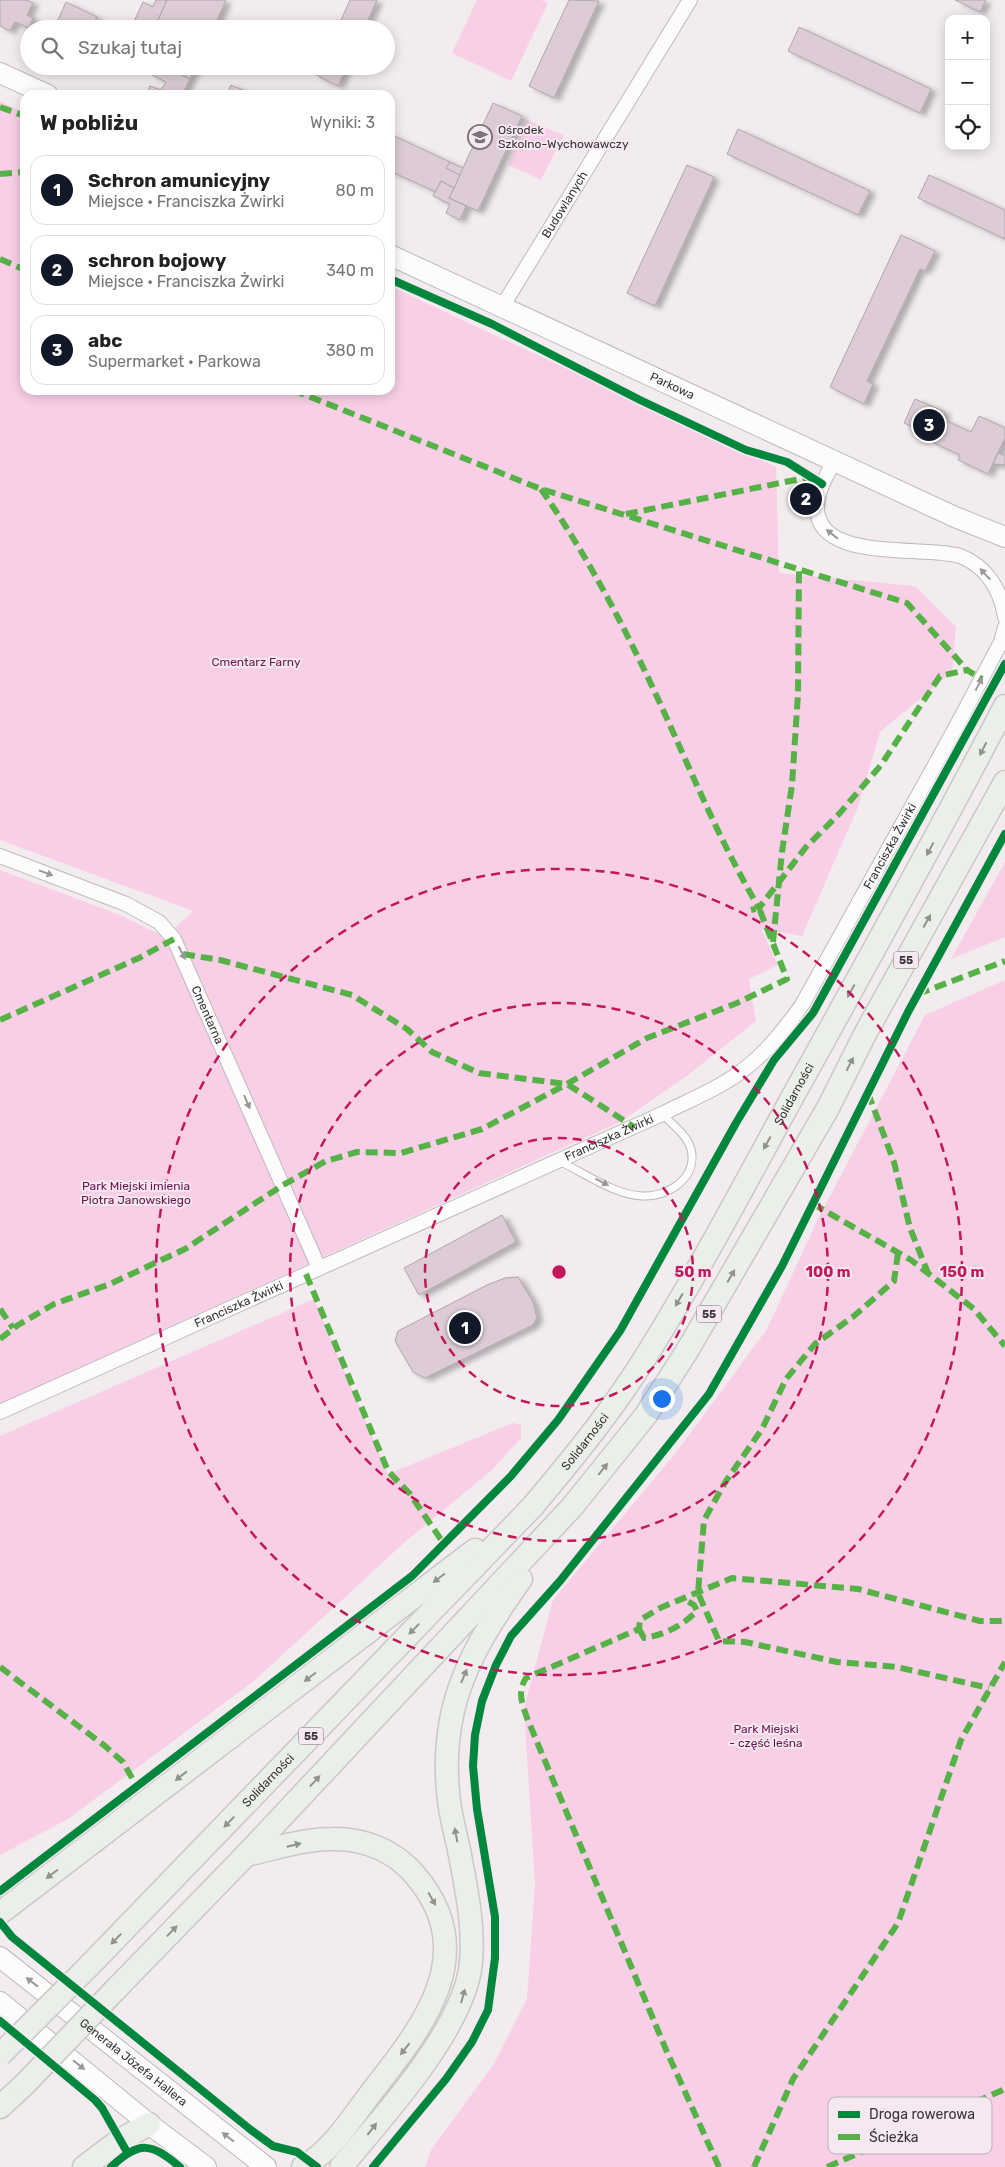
<!DOCTYPE html>
<html lang="pl">
<meta charset="utf-8">
<style>
:root{--surface:#fff;--page:#f2f2f2;--text:#222;--muted:#767676;--line:#e0e0e0;--accent:#111827}
body{margin:0;font-family:Rubik,sans-serif;background:var(--page);color:var(--text)}
.controls{position:absolute;right:15px;top:15px;display:grid;overflow:hidden;border-radius:10px;box-shadow:0 2px 12px #0003}
.controls button{width:45px;height:45px;display:grid;place-items:center;padding:0;border:0;border-bottom:1px solid var(--line);background:var(--surface);color:var(--text);font:25px sans-serif}
.you{position:absolute;left:661px;top:1398px;width:18px;height:18px;margin:-12px;border:4px solid #fff;border-radius:50%;background:#1a73e8;box-shadow:0 0 0 8px #1a73e833}
.badge{display:grid;place-items:center;width:32px;height:32px;border-radius:50%;background:var(--accent);color:#fff;font-size:16px;font-weight:700}
.pin{position:absolute;translate:-50% -50%;border:2px solid #fff;box-shadow:0 1px 5px #0006}
.list{margin:0;padding:0;list-style:none}
h2{display:flex;justify-content:space-between;align-items:center;height:65px;margin:0;padding:0 20px;font-size:21px}
h2 small{font-size:16px;font-weight:400;color:var(--muted)}
.list li{display:grid;grid-template-columns:32px 1fr auto;gap:15px;align-items:center;box-sizing:border-box;height:70px;margin:0 10px 10px;padding:0 10px;border:1px solid var(--line);border-radius:15px}
.list b{display:block;font-size:19px;white-space:nowrap}
.list p{margin:0;font-size:16px;white-space:nowrap;color:var(--muted)}
.list em{font-size:16px;font-style:normal;color:var(--muted)}
.icon{flex:none;width:28px;height:28px;fill:none;stroke:currentColor;stroke-width:2;stroke-linecap:round;stroke-linejoin:round}
.map{position:relative;flex:none;width:1005px;height:2167px;overflow:hidden}
.search{position:absolute;background:var(--surface);box-shadow:0 2px 12px #0003;left:20px;top:20px;width:375px;height:55px;display:flex;align-items:center;gap:12px;box-sizing:border-box;padding:0 18px;border-radius:28px;color:var(--muted);font-size:19px}
.panel{position:absolute;background:var(--surface);box-shadow:0 2px 12px #0003;left:20px;top:90px;width:375px;height:305px;border-radius:15px}
.map>svg:first-child{display:block}
</style>
<div class="map">
<svg width="1005" height="2167" viewBox="0 0 1005 2167">
<defs>
<filter id="shadow"><feDropShadow dx="5.5" dy="3" stdDeviation="2.5" flood-color="#0004"/></filter>
</defs>
<rect width="100%" height="100%" fill="#f2ecef"/>
<g fill="#f8cfe6">
<polygon points="477,0 541,0 548,3 511,81 452,53"/>
<polygon points="0,101 25,113 25,390 390,390 390,286 776,467 779,573 915,586 956,627 952,672 880,732 858,807 802,936 761,929 778,965 749,979 756,1021 688,1075 622,1121 0,1404 0,870 120,915 165,937 193,911 0,840"/>
<polygon points="527,120 564,135 541,180 508,165"/>
<polygon points="1005,862 1005,937 951,959"/>
<polygon points="1005,980 1005,2167 425,2167 431,2150 493,2065 527,1999 535,1884 524,1708 553,1600 678,1450 767,1329 818,1219 925,1015"/>
<polygon points="314,1299 388,1474 513,1423 521,1425 521,1438 492,1470 406,1541 254,1681 68,1819 0,1855 0,1436"/>
</g>
<g fill="#ddccd5" stroke="#aca7a9" filter="url(#shadow)">
<polygon points="0,0 27,0 33,3 27,15 33,18 29,28 15,22 10,31 0,26"/>
<polygon points="156,0 167,0 154,29 131,28 143,2 153,7"/>
<polygon points="167,0 226,0 213,29 154,29"/>
<polygon points="350,0 377,0 364,29 337,29"/>
<polygon points="569,0 599,1 554,98 529,86"/>
<polygon points="955,0 986,0 980,12"/>
<polygon points="66,2 97,17 91,29 54,29"/>
<polygon points="799,27 931,89 920,113 788,51"/>
<polygon points="164,66 196,66 190,79"/>
<polygon points="320,66 347,66 338,86 316,75"/>
<polygon points="154,67 170,74 172,70 190,79 182,95 146,95 150,86 161,90 166,82 152,75"/>
<polygon points="231,85 254,95 226,95"/>
<polygon points="493,103 522,116 478,211 449,198"/>
<polygon points="738,129 870,191 858,215 727,154"/>
<polygon points="390,134 450,162 446,168 460,175 454,188 441,181 436,192 390,171"/>
<polygon points="450,162 463,168 460,175 446,168"/>
<polygon points="687,165 714,177 655,306 627,293"/>
<polygon points="929,175 1005,210 1005,239 918,198"/>
<polygon points="441,181 454,188 449,198 466,206 460,220 446,213 450,204 433,196"/>
<polygon points="901,235 935,251 925,271 920,269 867,381 873,384 864,404 830,387"/>
<polygon points="915,399 945,412 942,419 971,432 979,416 1005,428 1005,438 988,474 958,460 960,455 932,442 934,437 904,423"/>
<polygon points="998,453 1005,456 1005,465 993,464"/>
<polygon points="502,1215 516,1242 419,1295 404,1268"/>
<polygon points="518,1277 533,1302 537,1318 533,1325 425,1378 413,1372 395,1341 398,1331 487,1285 505,1278"/>
</g>
<g fill="none" stroke-linecap="round" stroke-linejoin="round">
<defs>
<path id="lane" d="M 559,1161 C 585,1173 614,1195 643,1196 C 668,1197 698,1178 691,1149 C 687,1135 672,1124 662,1114"/>
<g id="street">
<path id="s1" d="M 502,307 L 690,0"/>
<path d="M 834,461 C 827,475 817,491 817,507 C 816,563 925,545 960,556 C 987,566 1001,591 1005,617"/>
<path id="s2" d="M 0,856 L 126,904 L 159,922 L 174,939 L 319,1268"/>
<path id="s3" d="M 0,1412 L 662,1114 C 683,1103 706,1094 727,1081 C 758,1063 781,1034 802,1005 L 956,727 L 1001,642 L 1005,627"/>
</g>
<g id="secondary">
<polyline points="0,73 48,95"/>
<path id="s4" d="M 390,255 L 955,517 L 1005,537"/>
<path id="s5" d="M 0,1957 L 266,2167"/>
<polyline points="0,2002 149,2124 206,2167"/>
</g>
<g id="primary">
<path d="M 246,1855 C 274,1849 303,1839 332,1839 C 364,1838 395,1851 415,1875 C 481,1952 425,2024 374,2089 C 353,2116 333,2150 303,2167"/>
<polyline points="0,1913 475,1550"/>
<path id="s6" d="M 89,1966 L 533,1506 C 574,1457 615,1407 648,1353 C 700,1269 746,1182 793,1096 C 865,966 937,837 1005,706"/>
<polyline points="114,1991 246,1855 572,1507 646,1415 687,1351 828,1108 865,1034 1005,782"/>
<polyline points="0,2107 24,2085"/>
<polyline points="84,2167 120,2140 149,2124"/>
<path d="M 341,2167 C 383,2117 459,2034 470,1970 C 476,1933 466,1887 459,1850 C 455,1831 449,1811 448,1791 C 440,1704 472,1648 521,1579"/>
</g>
</defs>
<use href="#lane" stroke="#beb9bc" stroke-width="9"/>
<use href="#street" stroke="#beb9bc" stroke-width="16"/>
<use href="#secondary" stroke="#beb9bc" stroke-width="22"/>
<use href="#primary" stroke="#cbc7c9" stroke-width="25"/>
<use href="#lane" stroke="#fdfcfd" stroke-width="7"/>
<use href="#street" stroke="#fdfcfd" stroke-width="14"/>
<use href="#secondary" stroke="#fdfcfd" stroke-width="20"/>
<use href="#primary" stroke="#eaefe9" stroke-width="22"/>
<defs>
<g id="primary-bridge">
<polyline points="0,2055 89,1966"/>
<polyline points="24,2085 114,1991"/>
</g>
</defs>
<use href="#primary-bridge" stroke="#cbc7c9" stroke-width="25" stroke-linecap="butt"/>
<use href="#primary-bridge" stroke="#eaefe9" stroke-width="22"/>
<g stroke="#56b246" stroke-width="6" stroke-dasharray="12 6" stroke-linecap="butt">
<polyline points="0,107 25,116"/>
<polyline points="0,174 25,172"/>
<polyline points="0,259 25,270"/>
<polyline points="293,390 541,489 907,603 967,670"/>
<path d="M 541,489 C 577,541 608,596 636,653 C 678,737 711,827 759,908 L 806,847 L 839,814 L 881,765 L 940,676 L 967,670 L 982,679"/>
<polyline points="626,514 810,477"/>
<polyline points="773,942 782,852 792,785 798,694 799,568"/>
<polyline points="183,954 220,960 352,995 407,1029 432,1052 479,1073 567,1084 634,1127"/>
<polyline points="918,994 1005,961"/>
<polyline points="0,1020 139,958 174,939"/>
<polyline points="868,1093 894,1162 910,1228 928,1273"/>
<polyline points="813,1204 911,1260 974,1309 1005,1346"/>
<polyline points="898,1253 894,1281 854,1316 815,1344 786,1379 762,1429 726,1481 704,1520 698,1593 719,1641 745,1642 837,1662 897,1667 989,1688"/>
<polyline points="306,1274 388,1471 410,1494 444,1544"/>
<polyline points="0,1309 13,1328"/>
<polyline points="0,1339 18,1325 54,1304 110,1284 185,1249 283,1185 326,1161 357,1152 401,1153 482,1129 567,1084 647,1038 737,1003 787,979 759,908 751,910"/>
<path d="M 639,1629 L 644,1638 C 664,1635 682,1626 697,1611 L 694,1605 L 684,1599"/>
<polyline points="0,1667 105,1746 123,1762 136,1785"/>
<path d="M 719,2167 L 667,2052 L 527,1718 C 522,1703 517,1692 526,1678 L 639,1629 L 640,1620 L 660,1608 L 732,1578 L 858,1589 L 980,1621 L 1005,1621"/>
<polyline points="754,2167 793,2079 898,1923 961,1740 1005,1662"/>
<polyline points="827,2167 1005,2089"/>
</g>
<defs>
<g id="cycleway">
<polyline points="390,279 492,324 640,400 746,450 787,462 822,484"/>
<polyline points="0,1891 412,1576 511,1476 558,1420 620,1331 736,1123 774,1060 813,1013 1005,664"/>
<polyline points="0,1922 12,1937 251,2130 273,2146 297,2152 317,2167"/>
<polyline points="0,2021 95,2100 102,2108 127,2152"/>
<path d="M 111,2167 C 140,2140 151,2143 180,2167"/>
<polyline points="373,2167 446,2079 472,2042 488,2010 495,1958 495,1917 477,1809 473,1766 475,1735 482,1701 496,1665 511,1636 560,1581 709,1394 782,1266 908,1012 1005,834"/>
</g>
</defs>
<use href="#cycleway" stroke="#f6e8f0" stroke-width="11"/>
<use href="#cycleway" stroke="#00873e" stroke-width="8"/>
</g>
<defs><path id="oneway-solid" d="M-6-.8H1V-3.2L6.5 0L1 3.2V.8H-6Z" transform="scale(1.25)"/></defs>
<g fill="#9a989a">
<use href="#oneway-solid" transform="translate(832 534) rotate(-141)"/>
<use href="#oneway-solid" transform="translate(985 574) rotate(-133)"/>
<use href="#oneway-solid" transform="translate(979 684) rotate(-62)"/>
<use href="#oneway-solid" transform="translate(46 873) rotate(20)"/>
<use href="#oneway-solid" transform="translate(182 953) rotate(63)"/>
<use href="#oneway-solid" transform="translate(247 1102) rotate(67)"/>
<use href="#oneway-solid" transform="translate(602 1182) rotate(27)"/>
<use href="#oneway-solid" transform="translate(32 1982) rotate(-142)"/>
<use href="#oneway-solid" transform="translate(79 2065) rotate(39)"/>
<use href="#oneway-solid" transform="translate(228 2137) rotate(-142)"/>
</g>
<g fill="#919190">
<use href="#oneway-solid" transform="translate(983 749) rotate(117)"/>
<use href="#oneway-solid" transform="translate(930 849) rotate(118)"/>
<use href="#oneway-solid" transform="translate(927 921) rotate(-61)"/>
<use href="#oneway-solid" transform="translate(851 991) rotate(119)"/>
<use href="#oneway-solid" transform="translate(850 1064) rotate(-63)"/>
<use href="#oneway-solid" transform="translate(767 1143) rotate(119)"/>
<use href="#oneway-solid" transform="translate(731 1276) rotate(-60)"/>
<use href="#oneway-solid" transform="translate(679 1300) rotate(120)"/>
<use href="#oneway-solid" transform="translate(603 1469) rotate(-51)"/>
<use href="#oneway-solid" transform="translate(439 1578) rotate(143)"/>
<use href="#oneway-solid" transform="translate(414 1629) rotate(134)"/>
<use href="#oneway-solid" transform="translate(464 1676) rotate(-68)"/>
<use href="#oneway-solid" transform="translate(310 1677) rotate(143)"/>
<use href="#oneway-solid" transform="translate(181 1776) rotate(142)"/>
<use href="#oneway-solid" transform="translate(315 1781) rotate(-47)"/>
<use href="#oneway-solid" transform="translate(229 1822) rotate(134)"/>
<use href="#oneway-solid" transform="translate(456 1835) rotate(-101)"/>
<use href="#oneway-solid" transform="translate(294 1845) rotate(-13)"/>
<use href="#oneway-solid" transform="translate(52 1874) rotate(143)"/>
<use href="#oneway-solid" transform="translate(432 1899) rotate(61)"/>
<use href="#oneway-solid" transform="translate(172 1931) rotate(-46)"/>
<use href="#oneway-solid" transform="translate(116 1939) rotate(134)"/>
<use href="#oneway-solid" transform="translate(463 1996) rotate(-75)"/>
<use href="#oneway-solid" transform="translate(405 2049) rotate(128)"/>
<use href="#oneway-solid" transform="translate(372 2129) rotate(-52)"/>
</g>
<g fill="none" stroke="#c2185b" stroke-width="2.5" stroke-dasharray="9 6">
<circle cx="559" cy="1272" r="134"/>
<circle cx="559" cy="1272" r="269"/>
<circle cx="559" cy="1272" r="403"/>
</g>
<defs>
<symbol id="school-ring" viewBox="-11 -11 22 22"><circle r="9.5" fill="#f6e8f0" stroke="#797477" stroke-width="1.5"/><path d="M0-5L7-2L0 1L-7-2ZM-4 1L0 2.5L4 1V4Q0 6-4 4Z" fill="#797477"/></symbol>
</defs>
<g fill-rule="evenodd">
<use href="#school-ring" x="466" y="123" width="28" height="28"/>
</g>
<g text-anchor="middle" dominant-baseline="central" stroke-width="4" stroke-linejoin="round" paint-order="stroke">
<g fill="#f6e8f0" stroke="#71696e" stroke-width="1">
<rect x="893.5" y="951.5" width="25" height="17" rx="4"/>
<rect x="696.5" y="1305.5" width="25" height="17" rx="4"/>
<rect x="298.5" y="1727.5" width="25" height="17" rx="4"/>
</g>
<g font-size="11" font-weight="bold" fill="#383336">
<text x="906" y="960">55</text>
<text x="709" y="1314">55</text>
<text x="311" y="1736">55</text>
</g>
<g font-size="12" fill="#383336" stroke="#f6e8f0" text-anchor="start">
<text x="498" y="130">Ośrodek<tspan x="498" dy="14">Szkolno-Wychowawczy</tspan></text>
</g>
<g font-size="12" fill="#383336" stroke="#f6e8f0">
<text stroke="none"><textPath href="#s1" startOffset="120">Budowlanych</textPath></text>
<text stroke="none"><textPath href="#s4" startOffset="311">Parkowa</textPath></text>
<text stroke="none"><textPath href="#s3" startOffset="1088">Franciszka Żwirki</textPath></text>
<text stroke="none"><textPath href="#s2" startOffset="278">Cmentarna</textPath></text>
<text stroke="none"><textPath href="#s6" startOffset="1128">Solidarności</textPath></text>
<text stroke="none"><textPath href="#s3" startOffset="668">Franciszka Żwirki</textPath></text>
<text stroke="none"><textPath href="#s3" startOffset="262">Franciszka Żwirki</textPath></text>
<text stroke="none"><textPath href="#s6" startOffset="722">Solidarności</textPath></text>
<text stroke="none"><textPath href="#s6" startOffset="258">Solidarności</textPath></text>
<text stroke="none"><textPath href="#s5" startOffset="170">Generała Józefa Hallera</textPath></text>
</g>
<g font-size="12" fill="#6a144f" stroke="#f6e8f0">
<text x="256" y="662">Cmentarz Farny</text>
<text x="136" y="1186">Park Miejski imienia<tspan x="136" dy="14">Piotra Janowskiego</tspan></text>
<text x="766" y="1729">Park Miejski<tspan x="766" dy="14">- część leśna</tspan></text>
</g>
</g>
<rect x="828" y="2097" width="164" height="57" rx="8" fill="#f6e8f0" stroke="#bdb2b8" stroke-width="1"/>
<rect x="838" y="2111" width="22" height="7" fill="#00873e"/>
<rect x="838" y="2134" width="22" height="6" fill="#56b246"/>
<g font-size="14" fill="#383336">
<text x="869" y="2119">Droga rowerowa</text>
<text x="869" y="2142">Ścieżka</text>
</g>
<circle cx="559" cy="1272" r="8" fill="#c2185b" stroke="#f6e8f0" stroke-width="2.5"/>
<g font-size="15" text-anchor="middle" font-weight="bold" fill="#c2185b" stroke="#f6e8f0" stroke-width="4" stroke-linejoin="round" paint-order="stroke">
<text x="693" y="1277">50 m</text>
<text x="828" y="1277">100 m</text>
<text x="962" y="1277">150 m</text>
</g>
</svg>
<div class="controls">
<button>+</button>
<button>−</button>
<button><svg class="icon" aria-label="locate" viewBox="0 0 24 24"><circle cx="12" cy="12" r="6"/><path d="M12 2v4M12 18v4M2 12h4M18 12h4"/></svg></button>
</div>
<div class="you"></div>
<div class="pin badge" style="left:465px;top:1328px">1</div>
<div class="pin badge" style="left:806px;top:499px">2</div>
<div class="pin badge" style="left:929px;top:425px">3</div>
<div class="search"><svg class="icon" aria-label="search" viewBox="0 0 24 24"><circle cx="10" cy="10" r="6"/><path d="M15 15l6 6"/></svg>Szukaj tutaj</div>
<section class="panel">
<h2>W pobliżu<small>Wyniki: 3</small></h2>
<ul class="list">
<li><span class="badge">1</span><div><b>Schron amunicyjny</b><p>Miejsce · Franciszka Żwirki</p></div><em>80 m</em></li>
<li><span class="badge">2</span><div><b>schron bojowy</b><p>Miejsce · Franciszka Żwirki</p></div><em>340 m</em></li>
<li><span class="badge">3</span><div><b>abc</b><p>Supermarket · Parkowa</p></div><em>380 m</em></li>
</ul>
</section>
</div>
